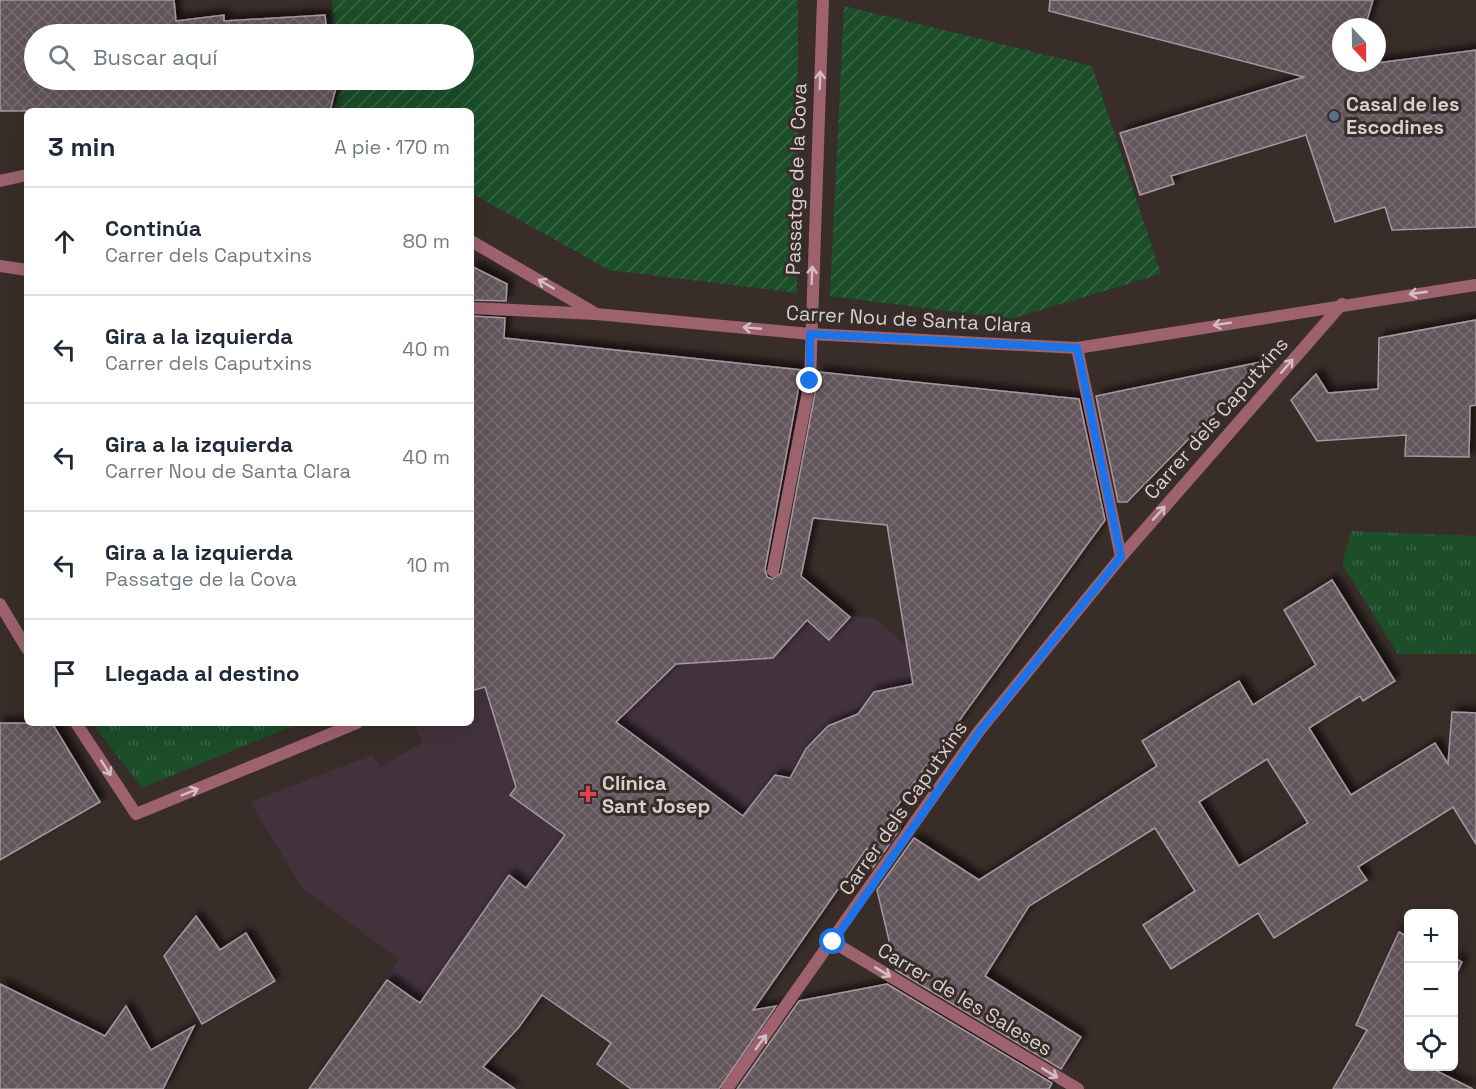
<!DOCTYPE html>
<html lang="es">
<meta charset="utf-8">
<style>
:root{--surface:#fff;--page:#f2f2f3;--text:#1f2937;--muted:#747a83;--line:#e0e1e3}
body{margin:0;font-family:"Space Grotesk",sans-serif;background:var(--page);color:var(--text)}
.controls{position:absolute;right:18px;bottom:18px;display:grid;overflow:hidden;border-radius:9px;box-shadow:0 6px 24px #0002}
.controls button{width:54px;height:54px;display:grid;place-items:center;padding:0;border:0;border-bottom:2px solid var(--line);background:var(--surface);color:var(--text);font:30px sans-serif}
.compass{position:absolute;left:1332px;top:18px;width:54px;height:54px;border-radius:50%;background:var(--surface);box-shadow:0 6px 24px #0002;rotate:158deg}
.stop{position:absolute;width:18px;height:18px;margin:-14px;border:4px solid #1a73e8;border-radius:50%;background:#fff}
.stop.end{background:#1a73e8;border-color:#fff;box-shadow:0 2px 6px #0008}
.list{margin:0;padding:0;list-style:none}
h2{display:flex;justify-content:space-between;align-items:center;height:78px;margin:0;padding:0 24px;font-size:26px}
h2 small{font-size:20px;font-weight:400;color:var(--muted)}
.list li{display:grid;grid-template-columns:39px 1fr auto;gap:18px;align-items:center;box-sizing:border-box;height:108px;padding:0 24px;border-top:2px solid var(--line)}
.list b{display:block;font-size:22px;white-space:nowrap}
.list p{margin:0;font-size:20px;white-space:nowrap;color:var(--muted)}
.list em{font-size:20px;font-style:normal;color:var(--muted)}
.icon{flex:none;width:33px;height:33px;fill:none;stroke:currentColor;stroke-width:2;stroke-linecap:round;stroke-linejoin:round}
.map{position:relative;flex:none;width:1476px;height:1089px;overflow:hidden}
.search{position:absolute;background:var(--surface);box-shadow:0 6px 24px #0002;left:24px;top:24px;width:450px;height:66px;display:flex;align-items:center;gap:15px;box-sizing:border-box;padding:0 21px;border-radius:33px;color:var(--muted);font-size:22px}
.panel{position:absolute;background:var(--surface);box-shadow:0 6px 24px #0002;left:24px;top:108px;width:450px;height:618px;border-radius:9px}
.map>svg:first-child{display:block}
</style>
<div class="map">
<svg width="1476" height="1089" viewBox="0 0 1476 1089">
<defs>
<pattern id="grass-tufts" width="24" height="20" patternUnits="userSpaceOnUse" patternTransform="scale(1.5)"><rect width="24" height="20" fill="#1b4e29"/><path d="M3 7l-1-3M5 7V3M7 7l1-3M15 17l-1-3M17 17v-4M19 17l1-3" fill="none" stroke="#3c6647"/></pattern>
<pattern id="garden-furrows" width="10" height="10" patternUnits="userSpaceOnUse" patternTransform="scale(1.5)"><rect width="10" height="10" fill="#1b4e29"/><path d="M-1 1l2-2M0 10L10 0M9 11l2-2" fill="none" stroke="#3c6647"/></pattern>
<pattern id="building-cross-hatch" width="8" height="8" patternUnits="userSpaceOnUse" patternTransform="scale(1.5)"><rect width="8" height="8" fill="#62555c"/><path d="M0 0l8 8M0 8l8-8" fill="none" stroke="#786c72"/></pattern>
<filter id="shadow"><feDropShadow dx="5.5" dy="-5.5" stdDeviation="3" flood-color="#0009"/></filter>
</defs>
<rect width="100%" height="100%" fill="#392d29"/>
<polygon fill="#43323c" points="783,600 829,640 850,616 874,618 911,649 965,712 696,1089 622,1051 542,995 519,1027 483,1067 309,1089 359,1019 365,1023 373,1011 367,1007 399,959 302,888 250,802 372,755 380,767 422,743 414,723 471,723 471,691 485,687 507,757 675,664"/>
<g fill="url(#grass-tufts)">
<polygon points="1351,531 1476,536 1476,654 1398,654 1342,564"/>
<polygon points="92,723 300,723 142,788"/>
</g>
<g fill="url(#garden-furrows)">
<polygon points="332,0 798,0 797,293 609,270 471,193 471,111 333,111 343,80 464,80 464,34 334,34"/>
<polygon points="844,6 1092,66 1161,274 1011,319 830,296"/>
</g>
<g fill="url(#building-cross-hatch)" stroke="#a6989f" stroke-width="1.5" fill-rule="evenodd" filter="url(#shadow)">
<polygon points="0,0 174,0 176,21 224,15 224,21 325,15 327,34 34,34 34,80 338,80 330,111 0,111"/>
<polygon points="1050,0 1373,0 1365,27 1341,27 1341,63 1377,63 1476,50 1476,227 1392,230 1385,207 1335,222 1306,135 1171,176 1174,184 1140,195 1120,133 1304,77 1049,11"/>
<polygon points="471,266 507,284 506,301 471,300"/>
<path d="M 471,316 L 505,318 L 504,338 L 802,370 L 765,569 L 767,577 L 772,579 L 781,573 L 819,372 L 1079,399 L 1105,520 L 887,820 L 900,829 L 872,869 L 867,848 L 753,1010 L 776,1006 L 719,1089 L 631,1089 L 597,1064 L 611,1043 L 542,995 L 519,1027 L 483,1067 L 515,1089 L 309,1089 L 387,980 L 420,1003 L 509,875 L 526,888 L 565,835 L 510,795 L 516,787 L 485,687 L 471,691 ZM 813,518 L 887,525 L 913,684 L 874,692 L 858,714 L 828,726 L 806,749 L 790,778 L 775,775 L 743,816 L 616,722 L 676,664 L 773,658 L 807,620 L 829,640 L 850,617 L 801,576 Z"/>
<polygon points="1476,320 1476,405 1470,406 1469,457 1405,456 1406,435 1317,441 1291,400 1316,374 1328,393 1378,389 1379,338"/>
<polygon points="1265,361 1127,502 1118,502 1096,396"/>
<path d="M 1332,580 L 1395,681 L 1363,701 L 1360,696 L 1309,728 L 1351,795 L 1435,743 L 1448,764 L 1452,712 L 1476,713 L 1476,844 L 1453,807 L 1358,867 L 1367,880 L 1274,938 L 1258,913 L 1171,969 L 1143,925 L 1195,891 L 1155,828 L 1029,906 L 985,976 L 1081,1037 L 1061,1069 L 896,970 L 877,890 L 914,838 L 979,880 L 1157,766 L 1142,741 L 1239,681 L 1253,705 L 1316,665 L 1284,610 ZM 1267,759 L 1308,823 L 1239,866 L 1199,802 Z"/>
<polygon points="0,723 52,723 100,802 0,860"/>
<polygon points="196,916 220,950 246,933 275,981 202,1024 164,956"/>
<polygon points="1399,932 1408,937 1408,1066 1427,1066 1473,1089 1333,1089 1367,1030 1356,1025"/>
<polygon points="1454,958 1462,962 1454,979"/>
<polygon points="0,984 105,1036 126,1006 151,1050 194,1026 163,1089 0,1089"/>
<polygon points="887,984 1052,1083 1049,1089 737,1089 799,1001"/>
</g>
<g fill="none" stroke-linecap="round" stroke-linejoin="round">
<g stroke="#9e626f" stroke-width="12">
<polyline points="0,181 27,175"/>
<polyline points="471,241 593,312"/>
<polyline points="0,266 27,270"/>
<polyline points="471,308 596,314 810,334 1077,348 1476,285"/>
<polyline points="1077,348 1121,557"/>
<polyline points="773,571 810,381 823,0"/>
<polyline points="0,604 27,649"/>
<polyline points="76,723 136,814 357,723"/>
<polyline points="833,942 1078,1089"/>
<polyline points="727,1089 979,731 1121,557 1342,304"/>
</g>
</g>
<defs><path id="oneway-shaft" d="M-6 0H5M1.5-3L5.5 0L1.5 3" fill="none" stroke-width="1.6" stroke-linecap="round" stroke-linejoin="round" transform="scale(1.5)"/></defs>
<g stroke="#d0c0c1">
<use href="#oneway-shaft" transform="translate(820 80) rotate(-88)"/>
<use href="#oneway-shaft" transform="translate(812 275) rotate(-88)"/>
<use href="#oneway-shaft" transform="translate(546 284) rotate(-150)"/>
<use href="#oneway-shaft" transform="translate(1418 293) rotate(172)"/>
<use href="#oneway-shaft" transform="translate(1222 324) rotate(171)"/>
<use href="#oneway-shaft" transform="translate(752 328) rotate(-175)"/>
<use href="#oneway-shaft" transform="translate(1287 366) rotate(-49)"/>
<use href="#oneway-shaft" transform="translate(1159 513) rotate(-49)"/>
<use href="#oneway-shaft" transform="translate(106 768) rotate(57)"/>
<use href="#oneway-shaft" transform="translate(190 792) rotate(-22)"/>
<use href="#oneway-shaft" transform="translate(883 972) rotate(31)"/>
<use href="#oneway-shaft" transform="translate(761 1042) rotate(-54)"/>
<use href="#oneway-shaft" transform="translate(1050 1073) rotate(31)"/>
</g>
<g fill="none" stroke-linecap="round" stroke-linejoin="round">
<polyline stroke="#1a73e8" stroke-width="8" points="810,381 810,334 1077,348 1121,557 980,731 833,942"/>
</g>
<circle fill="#5c6f8a" stroke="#392d29" stroke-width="2" cx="1334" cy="116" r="6"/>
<path fill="#e0444e" stroke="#392d29" stroke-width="2" d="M585 785h6v6h6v6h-6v6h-6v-6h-6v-6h6z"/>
<g text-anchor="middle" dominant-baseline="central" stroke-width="6" stroke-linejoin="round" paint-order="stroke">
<g font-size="20" font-weight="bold" fill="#d9d1cf" stroke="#392d29" text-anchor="start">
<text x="1346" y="104">Casal de les<tspan x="1346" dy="23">Escodines</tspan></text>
<text x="602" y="783">Clínica<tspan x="602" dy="23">Sant Josep</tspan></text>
</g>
<g font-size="20" fill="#d9d1cf" stroke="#392d29">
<text transform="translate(796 179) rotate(-88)">Passatge de la Cova</text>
<text transform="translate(909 319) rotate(3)">Carrer Nou de Santa Clara</text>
<text transform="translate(1216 418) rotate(-49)">Carrer dels Caputxins</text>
<text transform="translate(903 808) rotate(-55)">Carrer dels Caputxins</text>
<text transform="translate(965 999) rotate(31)">Carrer de les Saleses</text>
</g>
</g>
</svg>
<div class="controls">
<button>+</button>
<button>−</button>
<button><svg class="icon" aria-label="locate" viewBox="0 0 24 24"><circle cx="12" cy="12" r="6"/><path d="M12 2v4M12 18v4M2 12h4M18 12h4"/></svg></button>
</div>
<svg class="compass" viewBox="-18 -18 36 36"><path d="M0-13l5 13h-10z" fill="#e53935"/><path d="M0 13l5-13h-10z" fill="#747a83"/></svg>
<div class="stop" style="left:833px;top:942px"></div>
<div class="stop end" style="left:810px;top:381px"></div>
<div class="search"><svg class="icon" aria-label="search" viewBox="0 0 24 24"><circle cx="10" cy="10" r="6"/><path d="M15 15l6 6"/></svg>Buscar aquí</div>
<section class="panel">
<h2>3 min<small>A pie · 170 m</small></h2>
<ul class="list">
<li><svg class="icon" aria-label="ahead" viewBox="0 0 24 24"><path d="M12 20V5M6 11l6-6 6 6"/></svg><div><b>Continúa</b><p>Carrer dels Caputxins</p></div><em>80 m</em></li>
<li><svg class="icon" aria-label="left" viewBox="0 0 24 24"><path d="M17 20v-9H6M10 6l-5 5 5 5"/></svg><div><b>Gira a la izquierda</b><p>Carrer dels Caputxins</p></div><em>40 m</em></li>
<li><svg class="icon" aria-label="left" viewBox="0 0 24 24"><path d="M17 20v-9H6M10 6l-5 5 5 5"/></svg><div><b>Gira a la izquierda</b><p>Carrer Nou de Santa Clara</p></div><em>40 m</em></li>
<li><svg class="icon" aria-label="left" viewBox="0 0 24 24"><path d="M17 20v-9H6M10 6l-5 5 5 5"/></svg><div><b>Gira a la izquierda</b><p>Passatge de la Cova</p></div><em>10 m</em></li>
<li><svg class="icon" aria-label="arrive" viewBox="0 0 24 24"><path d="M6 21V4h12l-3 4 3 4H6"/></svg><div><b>Llegada al destino</b></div></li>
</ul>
</section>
</div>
